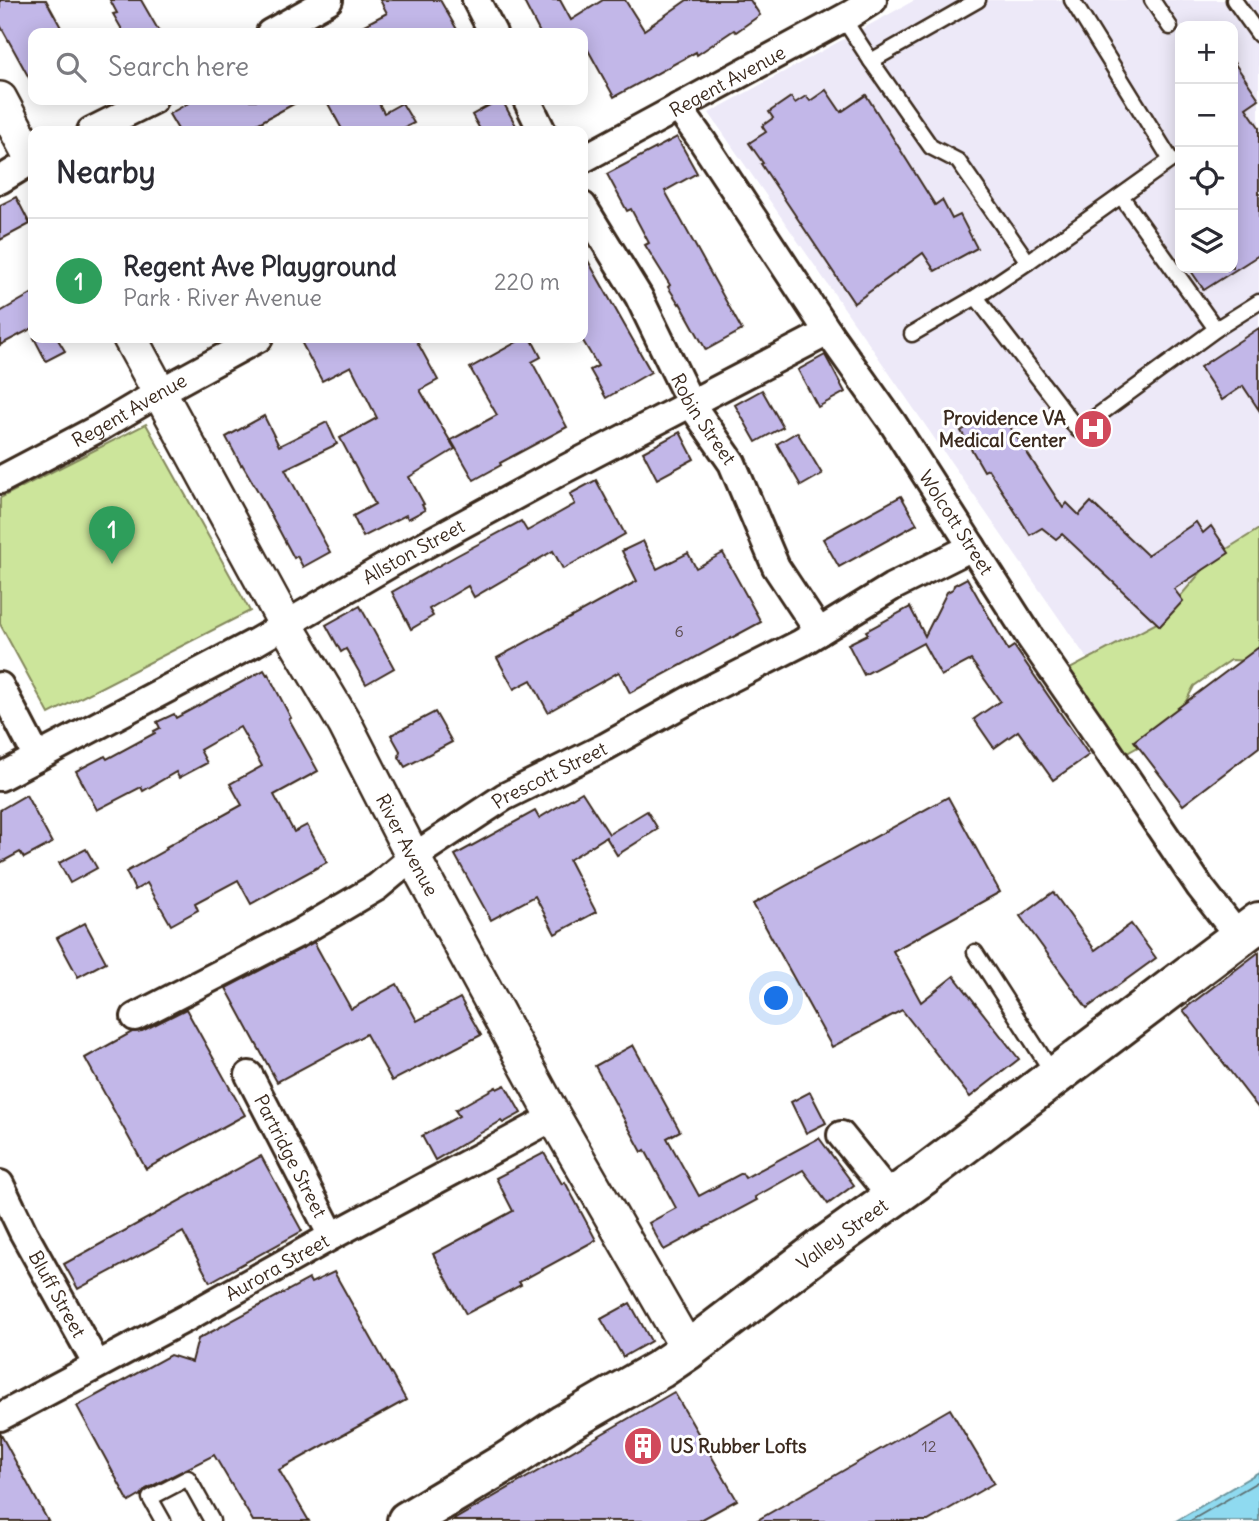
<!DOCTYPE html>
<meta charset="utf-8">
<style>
:root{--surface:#fff;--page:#f2f2f3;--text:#2b2b33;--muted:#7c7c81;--line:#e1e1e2;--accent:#0f766e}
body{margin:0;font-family:Delius,sans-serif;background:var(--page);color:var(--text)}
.controls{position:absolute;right:21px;top:21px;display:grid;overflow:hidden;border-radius:14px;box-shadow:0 4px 18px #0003}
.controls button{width:63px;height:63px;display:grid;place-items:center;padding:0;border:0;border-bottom:2px solid var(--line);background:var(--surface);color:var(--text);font:35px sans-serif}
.you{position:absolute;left:777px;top:999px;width:24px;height:24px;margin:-18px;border:5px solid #fff;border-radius:50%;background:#1a73e8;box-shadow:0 0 0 10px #1a73e833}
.badge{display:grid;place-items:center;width:46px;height:46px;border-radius:50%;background:var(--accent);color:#fff;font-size:23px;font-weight:700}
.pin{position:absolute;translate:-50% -58px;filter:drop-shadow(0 2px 4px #0008)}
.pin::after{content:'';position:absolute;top:37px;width:24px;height:21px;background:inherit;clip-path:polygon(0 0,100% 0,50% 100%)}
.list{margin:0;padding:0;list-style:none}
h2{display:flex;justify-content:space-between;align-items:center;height:91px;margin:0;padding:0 28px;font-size:30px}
h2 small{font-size:23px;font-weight:400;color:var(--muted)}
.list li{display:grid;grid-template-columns:46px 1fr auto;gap:21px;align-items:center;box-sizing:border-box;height:126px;padding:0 28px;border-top:2px solid var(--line)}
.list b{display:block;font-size:26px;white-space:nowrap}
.list p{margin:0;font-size:23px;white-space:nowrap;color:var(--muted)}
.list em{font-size:23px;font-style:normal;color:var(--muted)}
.icon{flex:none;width:38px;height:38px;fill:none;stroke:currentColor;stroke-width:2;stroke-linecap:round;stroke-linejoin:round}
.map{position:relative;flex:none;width:1259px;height:1521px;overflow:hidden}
.search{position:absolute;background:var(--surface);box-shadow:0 4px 18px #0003;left:28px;top:28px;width:560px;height:77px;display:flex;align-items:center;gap:18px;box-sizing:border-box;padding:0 24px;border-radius:14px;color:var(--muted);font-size:26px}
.panel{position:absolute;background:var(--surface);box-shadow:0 4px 18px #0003;left:28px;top:126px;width:560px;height:217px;border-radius:14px}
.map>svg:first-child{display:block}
</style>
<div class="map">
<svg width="1259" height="1521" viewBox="0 0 1259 1521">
<rect width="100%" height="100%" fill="#fff"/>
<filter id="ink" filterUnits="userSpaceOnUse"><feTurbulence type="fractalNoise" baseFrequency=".0143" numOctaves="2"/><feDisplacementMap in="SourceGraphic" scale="14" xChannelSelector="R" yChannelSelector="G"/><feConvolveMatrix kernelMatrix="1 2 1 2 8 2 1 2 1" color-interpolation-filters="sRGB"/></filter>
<g filter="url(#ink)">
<path fill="#ede9f8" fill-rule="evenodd" d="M 915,0 L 1259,0 L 1259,589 L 1106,686 L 709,113 ZM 1180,26 L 1233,26 L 1233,268 L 1180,268 Z"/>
<g fill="#cce59b" stroke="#84885c" stroke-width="2">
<polygon points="146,424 250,611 49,714 0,624 0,498"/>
<polygon points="1259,529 1259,655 1254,661 1231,660 1194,686 1172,728 1120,757 1064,672 1157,623 1214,557"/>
</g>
<polygon fill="#8fdaf0" stroke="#6d949c" stroke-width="2" points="1259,1472 1259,1521 1176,1521"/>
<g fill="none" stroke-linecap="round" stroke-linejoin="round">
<polyline stroke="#5d7072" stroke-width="2" points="1190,1521 1259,1481"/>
</g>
<g fill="#c2b7e8" stroke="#3b2a1e" stroke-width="2">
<polygon points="0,0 46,0 64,33 33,33 33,85 0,25"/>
<polygon points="110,0 141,0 160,33 124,33 113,14 117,13"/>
<polygon points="380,0 440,0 459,33 349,33 387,13"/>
<polygon points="523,0 560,0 571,20 603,0 625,0 644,30 687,0 750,0 760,15 736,32 734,30 697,55 696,52 614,97 583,41 583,33 540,33"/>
<polygon points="1233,61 1259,99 1246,108 1259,127 1259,255 1204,290 1189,268 1233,268"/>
<polygon points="826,90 841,112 866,95 935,205 942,200 952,219 960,215 977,248 935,271 923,253 854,303 761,164 763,163 749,143 766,132 762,126 773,118 769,112 791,97 795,103 806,96 810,101"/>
<polygon points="194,100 301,100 257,124 261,131 179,131 169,114"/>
<polygon points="326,100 377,100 384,113 402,103 414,123 398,131 343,131"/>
<polygon points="499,100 502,100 519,131 481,131 472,115"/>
<polygon points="677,137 697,173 665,191 742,330 706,350 680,303 679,304 668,287 670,285 645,245 649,243 631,209 627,211 607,174"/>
<polygon points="16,197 30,224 0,240 0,205"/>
<polygon points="583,252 651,372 606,398 590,370 598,366 583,341"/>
<polygon points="33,293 33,328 0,345 0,312"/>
<polygon points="1259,328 1259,410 1243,386 1222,400 1200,367"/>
<polygon points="34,338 57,338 65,351 46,361"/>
<polygon points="299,338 415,338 438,380 420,390 455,449 409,477 424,504 422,505 425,510 408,519 406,515 363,537 353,516 375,504 340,438 377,418 351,366 322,381"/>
<polygon points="524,338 531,338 541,357 532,362 567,427 500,463 501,465 474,480 451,440 497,415 470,368"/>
<polygon points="825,355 845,392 818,407 798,370"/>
<polygon points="762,390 783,427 756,442 735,405"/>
<polygon points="988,414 993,423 1003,416 1063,508 1067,503 1079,515 1091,502 1147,555 1196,522 1203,533 1211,526 1229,553 1174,589 1183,601 1160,626 1062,534 1056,539 1042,528 1030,535 988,469 984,471 961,431"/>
<polygon points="264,416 279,446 327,422 337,444 285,469 330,552 303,567 297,556 294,558 263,500 242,464 241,465 226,437"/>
<polygon points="680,432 694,459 657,479 643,452"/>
<polygon points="797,432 822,474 801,486 777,444"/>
<polygon points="596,480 625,534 563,569 553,551 474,597 468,586 429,609 433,616 411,629 392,592 456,556 521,521 527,531 575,504 570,494"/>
<polygon points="901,496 917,524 839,567 823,539"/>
<polygon points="643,541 657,569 688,553 696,568 723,553 761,622 630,693 619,672 548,712 531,680 514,689 497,658 637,581 622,551"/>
<polygon points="967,578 1008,650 1014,646 1089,755 1053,780 1018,731 994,748 974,719 1000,701 971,660 941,676 923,643 864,675 848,644 868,634 866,631 910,607 925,636 947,592 953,589 954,585"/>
<polygon points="360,606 394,668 366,684 346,649 341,652 326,625"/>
<polygon points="1259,647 1259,747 1183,805 1134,741"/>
<polygon points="264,670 267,675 268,674 291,718 289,719 318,771 274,795 294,832 307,825 327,862 251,904 238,880 195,903 198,910 171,925 147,883 135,890 126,872 167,849 166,847 242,805 230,784 262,766 240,727 200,750 207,763 179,778 176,772 143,791 141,787 97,810 76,771 105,756 107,759 155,733 154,731 160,728 157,722 174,714 176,718"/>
<polygon points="435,712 452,742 405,767 399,757 400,751 391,735"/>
<polygon points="582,792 609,834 647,811 658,829 617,855 606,837 569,860 596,912 555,934 535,896 491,920 455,855 535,811 539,818"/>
<polygon points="26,795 52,843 24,858 20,852 0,863 0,810"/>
<polygon points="948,797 1000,892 893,951 921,1002 954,976 1019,1059 970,1097 902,1010 832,1047 753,904"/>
<polygon points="86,849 97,868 70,883 59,863"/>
<polygon points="1053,892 1095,950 1131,924 1156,958 1087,1008 1020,916"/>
<polygon points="85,923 106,962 78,977 57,938"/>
<polygon points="314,942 351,1009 397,984 417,1021 460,998 481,1035 392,1081 366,1034 277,1082 226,988"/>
<polygon points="1259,952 1259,1109 1183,1010"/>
<polygon points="186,1009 245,1115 146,1169 85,1058 132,1032 142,1031"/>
<polygon points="633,1045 680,1131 667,1138 699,1196 742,1173 745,1178 819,1138 854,1185 828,1204 803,1170 755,1197 757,1200 664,1250 649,1223 676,1208 645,1150 642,1152 595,1066"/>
<polygon points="505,1085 521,1113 503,1123 501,1121 435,1160 422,1136 459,1116 455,1110 496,1087 497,1089"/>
<polygon points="810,1092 826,1123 806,1133 791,1102"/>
<polygon points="544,1153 562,1184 565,1182 596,1240 519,1282 521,1285 466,1314 433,1254 513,1211 496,1178"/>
<polygon points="261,1156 302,1231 210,1282 183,1232 78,1289 64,1264"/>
<polygon points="334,1272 406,1400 279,1470 309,1521 253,1521 214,1455 146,1489 141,1495 129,1502 77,1406 170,1355 192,1362 198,1339 309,1279 311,1283"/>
<polygon points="630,1303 651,1341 623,1357 601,1319"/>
<polygon points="674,1392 737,1500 699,1521 452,1521"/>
<polygon points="950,1409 994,1483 928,1521 756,1521"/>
<polygon points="0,1433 48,1521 0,1521"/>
</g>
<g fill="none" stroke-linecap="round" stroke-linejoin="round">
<defs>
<g id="service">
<polyline points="1152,0 1170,27"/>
<polyline points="1234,0 1259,35"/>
<polyline points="843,18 871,61 931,147 958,161 1028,262 976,297 1078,430 1216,329 1121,196"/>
<polyline points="871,61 978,0"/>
<polyline points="1028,262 1171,160 1072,0"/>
<polyline points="1216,329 1259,302"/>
<polyline points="912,334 976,297"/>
<polyline points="975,952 1054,1075"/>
<polyline points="163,1521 150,1498 188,1478 212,1521"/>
</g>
<g id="minor">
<polyline points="476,0 493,33"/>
<polyline points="270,33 329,0"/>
<polyline points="527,100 542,131"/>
<path id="s1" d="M 678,107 L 703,142 L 828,332 L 892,422 L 1029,636 L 1090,724 L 1200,887 L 1239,937"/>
<polyline points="91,131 153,100"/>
<path id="s2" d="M 583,159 L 851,14 L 873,0"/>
<polyline points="0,180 33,160"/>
<path id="s3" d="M 583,206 L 639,297 L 691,404 L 732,463 L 776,567 L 819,632"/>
<path id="s4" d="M 0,480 L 99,428 L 160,392 L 259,338"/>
<polyline points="0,686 37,757"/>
<path id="s5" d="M 0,777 L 254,643 L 395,561 L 561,471 L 828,332"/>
<path id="s6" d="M 135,1017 L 299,933 L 377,887 L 413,857 L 504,797 L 605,747 L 700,694 L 801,643 L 892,587 L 972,547"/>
<path id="s7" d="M 249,1075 L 332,1236"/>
<polyline points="841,1135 892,1198"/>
<path id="s8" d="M 0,1184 L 23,1232 L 97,1365"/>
<path id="s9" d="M 0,1417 L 190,1316 L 332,1236 L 554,1117"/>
</g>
<g id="tertiary">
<polyline points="0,99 33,161"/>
<path id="s10" d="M 130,338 L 286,625 L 345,724 L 413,857 L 554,1117 L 688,1350"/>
</g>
<g id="secondary">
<path id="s11" d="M 407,1521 L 506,1462 L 564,1424 L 660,1369 L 688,1350 L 822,1248 L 924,1175 L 1259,922"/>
</g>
</defs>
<use href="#service" stroke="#3b2a1e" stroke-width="19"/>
<use href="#minor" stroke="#3b2a1e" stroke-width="32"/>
<use href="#tertiary" stroke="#3b2a1e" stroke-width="38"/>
<use href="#secondary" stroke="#3b2a1e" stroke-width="44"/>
<use href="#service" stroke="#fff" stroke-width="14"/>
<use href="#minor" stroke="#fff" stroke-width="26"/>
<use href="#tertiary" stroke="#fff" stroke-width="33"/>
<use href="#secondary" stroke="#fff" stroke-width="38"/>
</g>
</g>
<defs>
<symbol id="hospital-disc" viewBox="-11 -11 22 22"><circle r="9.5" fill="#d1495b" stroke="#fff"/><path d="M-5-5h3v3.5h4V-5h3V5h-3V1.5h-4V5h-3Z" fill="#fff"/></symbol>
<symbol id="building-disc" viewBox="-11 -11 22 22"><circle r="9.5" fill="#d1495b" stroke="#fff"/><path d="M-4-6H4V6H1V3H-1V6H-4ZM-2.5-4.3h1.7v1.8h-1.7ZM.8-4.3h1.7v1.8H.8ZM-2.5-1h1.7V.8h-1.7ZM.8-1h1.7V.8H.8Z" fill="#fff"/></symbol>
</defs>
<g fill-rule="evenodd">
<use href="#hospital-disc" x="1071" y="407" width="44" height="44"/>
<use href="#building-disc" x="621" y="1424" width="44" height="44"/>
</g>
<g text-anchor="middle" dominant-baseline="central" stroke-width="6" stroke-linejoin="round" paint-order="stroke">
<g font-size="16" fill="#5d4d50">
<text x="679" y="631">6</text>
<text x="929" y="1446">12</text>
</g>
<g font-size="19" fill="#3b2a1e" stroke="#fff">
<text stroke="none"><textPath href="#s2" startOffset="164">Regent Avenue</textPath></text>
<text stroke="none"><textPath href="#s4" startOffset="147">Regent Avenue</textPath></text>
<text stroke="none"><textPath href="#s3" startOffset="245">Robin Street</textPath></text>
<text stroke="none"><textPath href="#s1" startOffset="500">Wolcott Street</textPath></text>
<text stroke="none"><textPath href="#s5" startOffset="471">Allston Street</textPath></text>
<text stroke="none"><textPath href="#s6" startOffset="481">Prescott Street</textPath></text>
<text stroke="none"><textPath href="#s10" startOffset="578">River Avenue</textPath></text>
<text stroke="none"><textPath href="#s7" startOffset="91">Partridge Street</textPath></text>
<text stroke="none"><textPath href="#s11" startOffset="522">Valley Street</textPath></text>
<text stroke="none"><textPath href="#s9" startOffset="315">Aurora Street</textPath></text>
<text stroke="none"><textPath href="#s8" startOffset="124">Bluff Street</textPath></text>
</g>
<g font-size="19" font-weight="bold" fill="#3b2a1e" stroke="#fff" text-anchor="end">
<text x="1066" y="418">Providence VA<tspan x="1066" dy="22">Medical Center</tspan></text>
<text x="670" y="1446" text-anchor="start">US Rubber Lofts</text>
</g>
</g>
</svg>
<div class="controls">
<button>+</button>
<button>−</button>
<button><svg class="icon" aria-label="locate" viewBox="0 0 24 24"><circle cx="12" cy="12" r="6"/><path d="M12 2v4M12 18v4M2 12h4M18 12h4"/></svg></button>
<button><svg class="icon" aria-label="layers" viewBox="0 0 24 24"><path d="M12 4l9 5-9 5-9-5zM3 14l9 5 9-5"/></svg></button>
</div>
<div class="you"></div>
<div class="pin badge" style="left:112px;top:564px;background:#2e9e5b">1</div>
<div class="search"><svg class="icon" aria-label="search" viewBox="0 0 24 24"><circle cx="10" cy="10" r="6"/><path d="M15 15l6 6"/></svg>Search here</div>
<section class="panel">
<h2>Nearby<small></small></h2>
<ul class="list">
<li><span class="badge" style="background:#2e9e5b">1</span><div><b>Regent Ave Playground</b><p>Park · River Avenue</p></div><em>220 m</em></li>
</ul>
</section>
</div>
